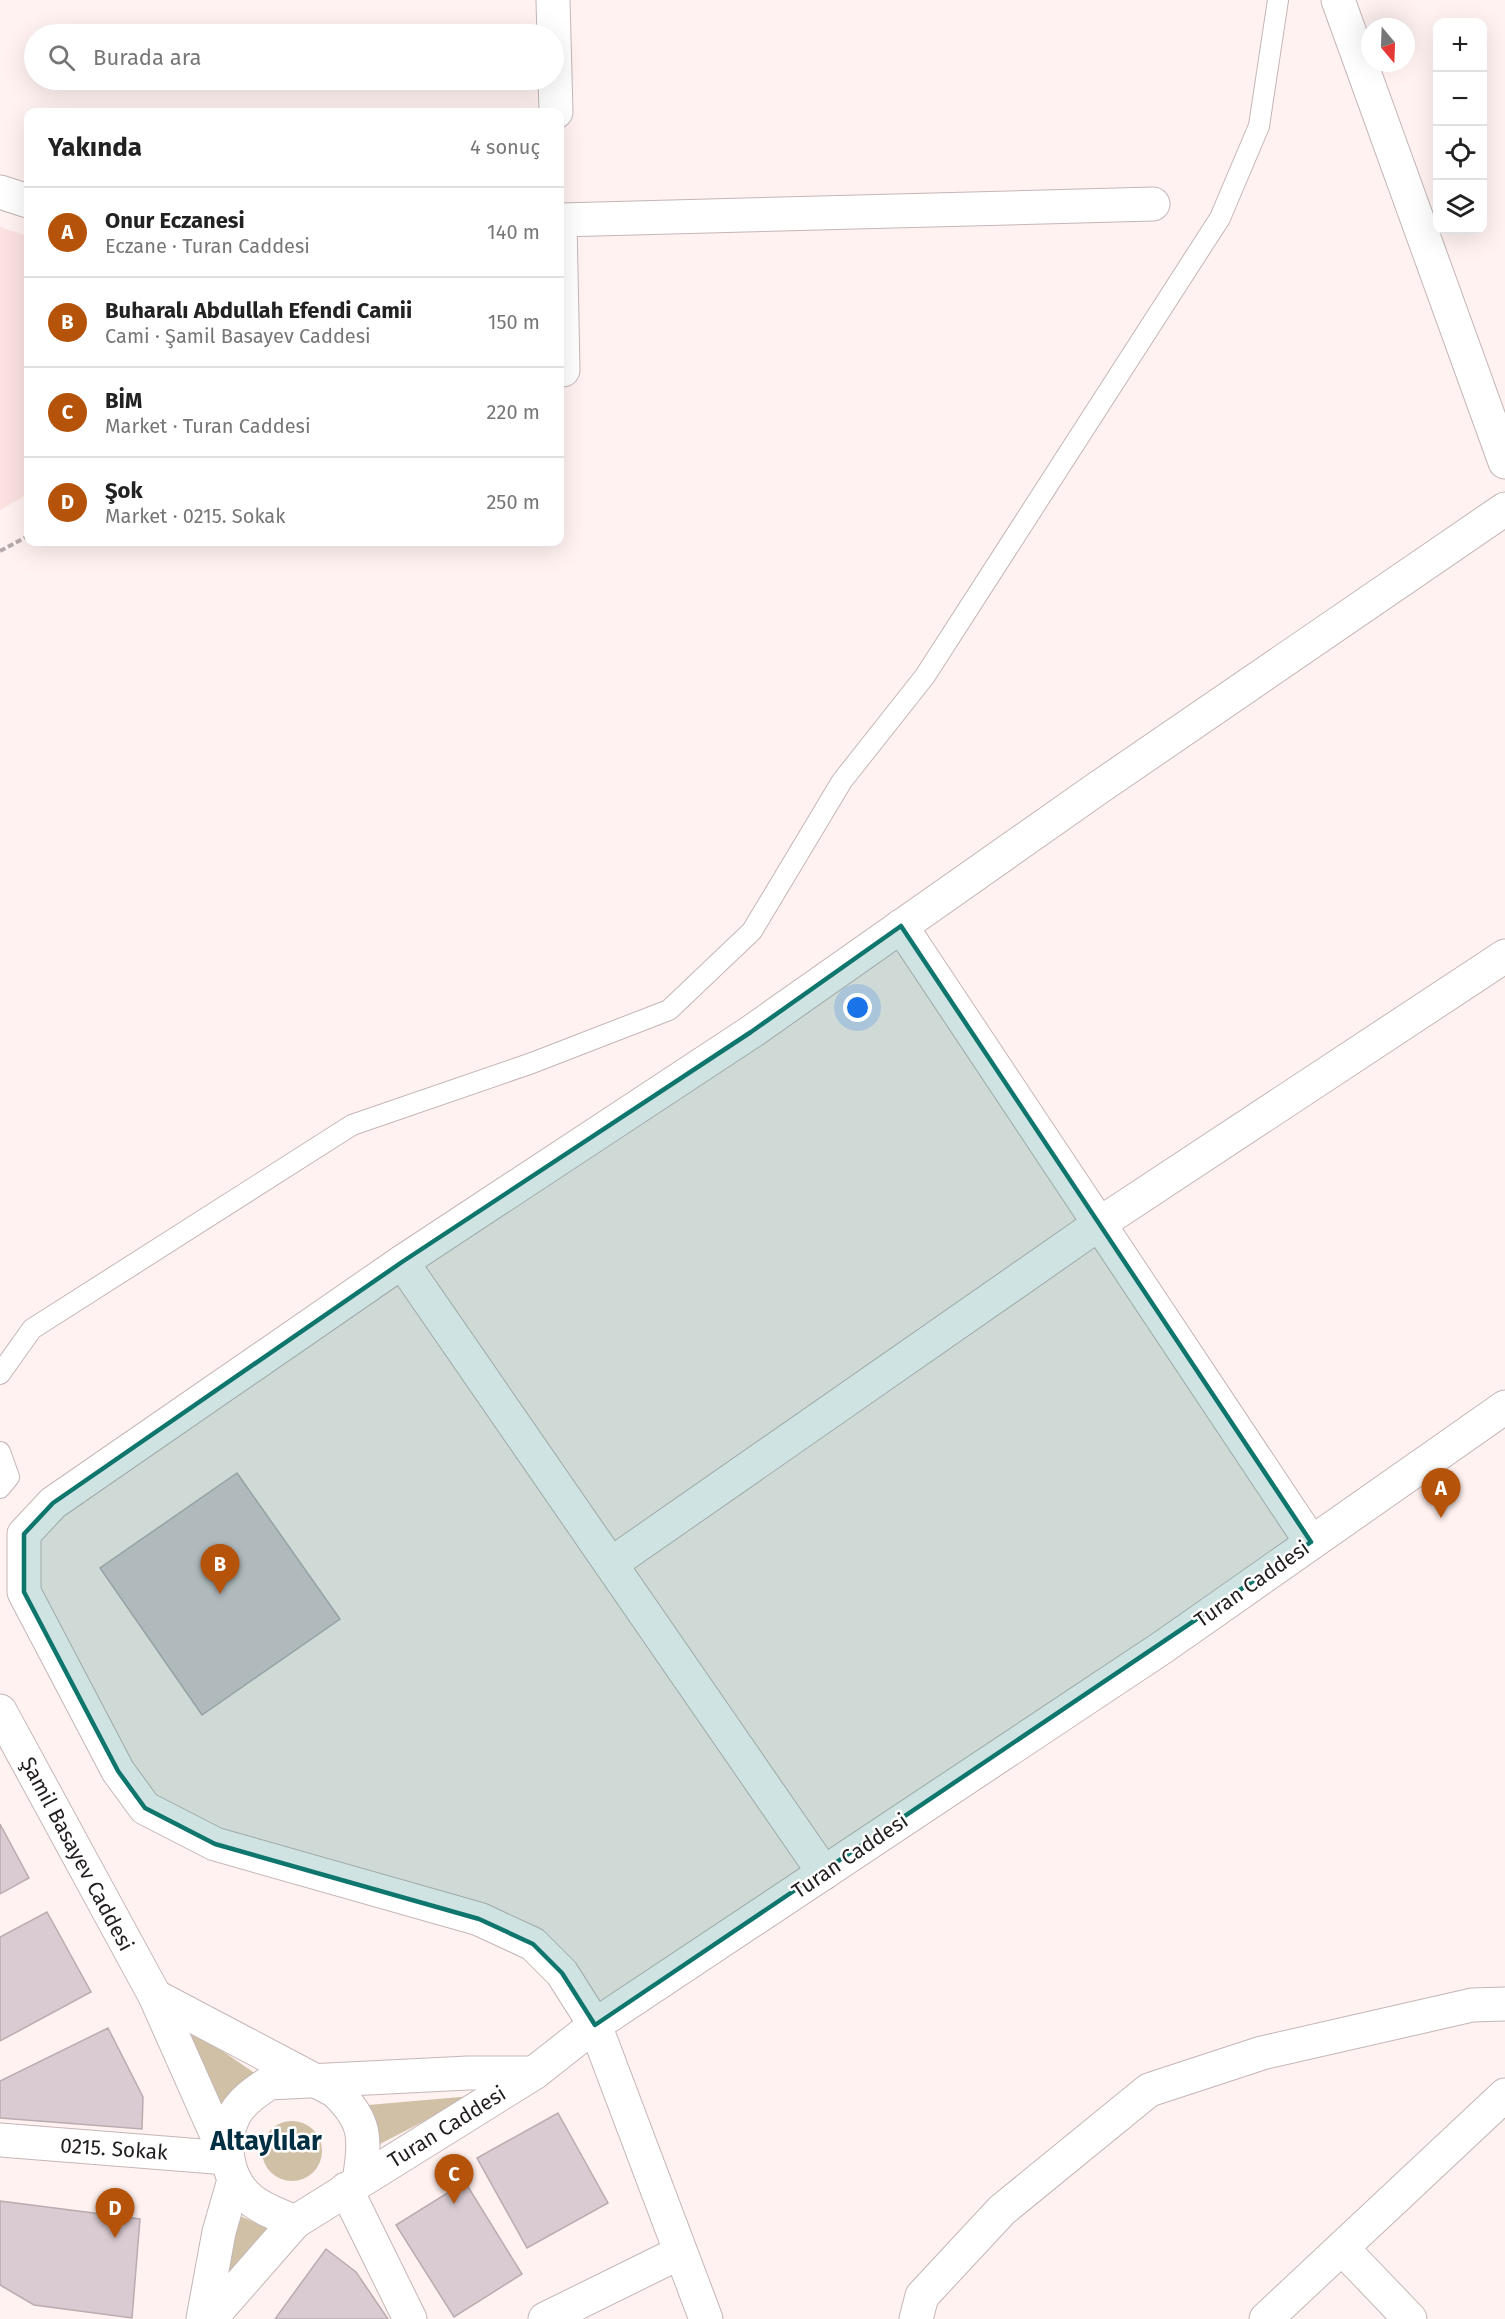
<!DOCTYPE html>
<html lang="tr">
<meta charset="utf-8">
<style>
:root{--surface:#fff;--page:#f6f6f6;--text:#222;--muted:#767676;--line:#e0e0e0;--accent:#b45309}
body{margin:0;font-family:"Fira Sans",sans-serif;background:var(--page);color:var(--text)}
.controls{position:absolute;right:18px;top:18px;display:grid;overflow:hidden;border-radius:12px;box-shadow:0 6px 24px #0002}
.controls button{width:54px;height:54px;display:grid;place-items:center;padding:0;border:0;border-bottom:2px solid var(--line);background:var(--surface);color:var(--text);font:30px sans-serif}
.compass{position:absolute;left:1361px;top:18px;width:54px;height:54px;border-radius:50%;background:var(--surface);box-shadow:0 6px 24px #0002;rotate:161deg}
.you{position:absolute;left:858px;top:1008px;width:21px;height:21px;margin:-15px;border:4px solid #fff;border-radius:50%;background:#1a73e8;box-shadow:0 0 0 9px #1a73e833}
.badge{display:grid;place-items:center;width:39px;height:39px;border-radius:50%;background:var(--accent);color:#fff;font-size:20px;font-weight:700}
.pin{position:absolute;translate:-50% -50px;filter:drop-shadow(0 2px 3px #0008)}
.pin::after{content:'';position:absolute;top:32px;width:21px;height:18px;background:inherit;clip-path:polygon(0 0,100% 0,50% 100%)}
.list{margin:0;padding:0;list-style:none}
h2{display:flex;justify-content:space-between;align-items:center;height:78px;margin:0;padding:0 24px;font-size:26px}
h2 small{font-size:20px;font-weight:400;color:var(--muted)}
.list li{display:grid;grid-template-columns:39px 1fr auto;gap:18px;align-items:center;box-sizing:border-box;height:90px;padding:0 24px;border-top:2px solid var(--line)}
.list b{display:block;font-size:22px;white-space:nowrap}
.list p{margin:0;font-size:20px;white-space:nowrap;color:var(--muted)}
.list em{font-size:20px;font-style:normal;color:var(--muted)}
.icon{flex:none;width:33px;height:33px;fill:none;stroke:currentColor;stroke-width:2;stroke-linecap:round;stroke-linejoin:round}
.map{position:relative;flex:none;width:1505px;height:2319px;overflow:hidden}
.search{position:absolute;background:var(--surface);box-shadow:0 6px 24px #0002;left:24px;top:24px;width:540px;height:66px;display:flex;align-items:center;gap:15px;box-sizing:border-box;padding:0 21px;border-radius:33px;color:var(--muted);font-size:22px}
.panel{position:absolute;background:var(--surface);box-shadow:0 6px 24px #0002;left:24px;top:108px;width:540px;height:438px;border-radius:12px}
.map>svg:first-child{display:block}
</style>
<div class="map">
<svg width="1505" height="2319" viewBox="0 0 1505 2319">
<rect width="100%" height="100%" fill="#fff2f1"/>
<polygon fill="#fbe2e1" points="0,227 28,236 28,494 0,510"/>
<g fill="#d0c0a6">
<polygon points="177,2020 256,2074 219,2106"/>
<polygon points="472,2096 380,2144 368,2105"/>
<circle cx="292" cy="2151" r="30"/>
<polygon points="240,2216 272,2230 225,2283"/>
</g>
<g fill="#d9cbd1" stroke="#b9acb1" stroke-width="1.5">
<polygon points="237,1473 340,1619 202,1715 100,1568"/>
<polygon points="0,1824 29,1878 0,1894"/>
<polygon points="47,1912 91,1992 0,2041 0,1937"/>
<polygon points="108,2028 143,2097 142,2129 0,2118 0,2081"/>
<polygon points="558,2113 608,2203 527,2248 477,2158"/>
<polygon points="465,2182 522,2274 454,2317 396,2225"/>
<polygon points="0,2201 140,2219 132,2318 34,2305 0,2285"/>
<polygon points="326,2249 356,2272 388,2319 275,2319"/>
</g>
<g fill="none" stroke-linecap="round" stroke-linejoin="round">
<defs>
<g id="lane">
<polyline points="0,1374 32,1329 352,1125 532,1063 669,1010 752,931 842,781 925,676 1220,218 1259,126 1278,0"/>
<polyline points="0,1452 9,1477 0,1488"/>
</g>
<g id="street">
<polyline points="553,0 556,112"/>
<polyline points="1338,0 1505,462"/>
<polyline points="0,192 28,201"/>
<polyline points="560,220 1153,204"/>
<polyline points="560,222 563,370"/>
<polyline points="901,926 1311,1542"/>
<polyline points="402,1262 824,1873"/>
<polyline points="611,1564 1099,1224 1505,956"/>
<polyline points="0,2140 227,2158"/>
<polyline points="346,2189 410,2319"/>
<polyline points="1342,2248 1410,2319"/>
<polyline points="545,2319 679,2253"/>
<polyline points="706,2319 595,2025 562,1973 533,1944 479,1919 215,1844 145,1808 118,1771 24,1592 24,1534 53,1503 402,1262 751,1032 1098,788 1505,509"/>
<polyline points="916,2319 922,2296 1002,2210 1149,2090 1262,2053 1472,2005 1505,2004"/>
<polyline points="1266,2319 1505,2095"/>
</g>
<g id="secondary">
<polyline points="0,1711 155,1996 227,2158"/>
<path d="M 155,1996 L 335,2091 C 367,2121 366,2139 359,2181"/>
<path d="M 295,2222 C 280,2215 263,2210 250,2199 C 227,2180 221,2144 233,2118 C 239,2103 255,2092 269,2083 L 468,2073 L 534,2073"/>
<polyline points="203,2319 219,2232 234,2180"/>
<polyline points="210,2319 295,2222 534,2073 595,2025 1163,1647 1505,1407"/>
</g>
</defs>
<use href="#lane" stroke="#c5b6b6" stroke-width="22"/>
<use href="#street" stroke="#c5b6b6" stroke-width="35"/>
<use href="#secondary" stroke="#c5b6b6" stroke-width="35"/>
<polyline stroke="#b5abaa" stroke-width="4" stroke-dasharray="6 3" stroke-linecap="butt" points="0,551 28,536"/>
<use href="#lane" stroke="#fff" stroke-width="20"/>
<use href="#street" stroke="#fff" stroke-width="33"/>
<use href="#secondary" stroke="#fff" stroke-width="33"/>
</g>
<path fill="#0f766e" fill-opacity="0.2" stroke="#0f766e" stroke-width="4.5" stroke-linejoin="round" d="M 901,926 L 1311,1542 L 595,2025 L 562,1973 L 533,1944 L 479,1919 L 215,1844 L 145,1808 L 118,1771 L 24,1592 L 24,1534 L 53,1503 L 402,1262 L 751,1032 Z"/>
<g text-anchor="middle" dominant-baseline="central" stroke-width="5" stroke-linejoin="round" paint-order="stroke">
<g font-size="21" fill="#231e1e" stroke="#fff">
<text transform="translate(1252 1584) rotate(-35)">Turan Caddesi</text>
<text transform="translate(77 1854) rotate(62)">Şamil Basayev Caddesi</text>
<text transform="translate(850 1856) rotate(-34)">Turan Caddesi</text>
<text transform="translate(447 2127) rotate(-32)">Turan Caddesi</text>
<text transform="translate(114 2149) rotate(4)">0215. Sokak</text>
</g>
<g font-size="27" font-weight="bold" fill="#002f43" stroke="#fff">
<text x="266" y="2141">Altaylılar</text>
</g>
</g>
</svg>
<div class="controls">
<button>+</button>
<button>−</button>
<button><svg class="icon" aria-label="locate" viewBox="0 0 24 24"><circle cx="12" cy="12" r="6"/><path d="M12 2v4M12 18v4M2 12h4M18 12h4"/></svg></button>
<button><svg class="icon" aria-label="layers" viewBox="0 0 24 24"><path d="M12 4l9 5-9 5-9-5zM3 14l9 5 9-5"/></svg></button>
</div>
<svg class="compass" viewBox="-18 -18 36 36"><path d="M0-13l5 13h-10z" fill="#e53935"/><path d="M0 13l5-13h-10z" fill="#767676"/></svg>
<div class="you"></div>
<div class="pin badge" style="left:1441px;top:1518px">A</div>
<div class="pin badge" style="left:220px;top:1594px">B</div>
<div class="pin badge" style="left:454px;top:2204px">C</div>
<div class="pin badge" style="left:115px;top:2238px">D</div>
<div class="search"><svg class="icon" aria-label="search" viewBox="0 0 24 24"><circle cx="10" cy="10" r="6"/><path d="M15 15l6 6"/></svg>Burada ara</div>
<section class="panel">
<h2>Yakında<small>4 sonuç</small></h2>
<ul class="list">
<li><span class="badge">A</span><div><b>Onur Eczanesi</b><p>Eczane · Turan Caddesi</p></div><em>140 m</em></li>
<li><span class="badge">B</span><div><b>Buharalı Abdullah Efendi Camii</b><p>Cami · Şamil Basayev Caddesi</p></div><em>150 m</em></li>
<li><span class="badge">C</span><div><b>BİM</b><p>Market · Turan Caddesi</p></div><em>220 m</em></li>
<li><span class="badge">D</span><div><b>Şok</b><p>Market · 0215. Sokak</p></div><em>250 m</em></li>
</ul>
</section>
</div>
